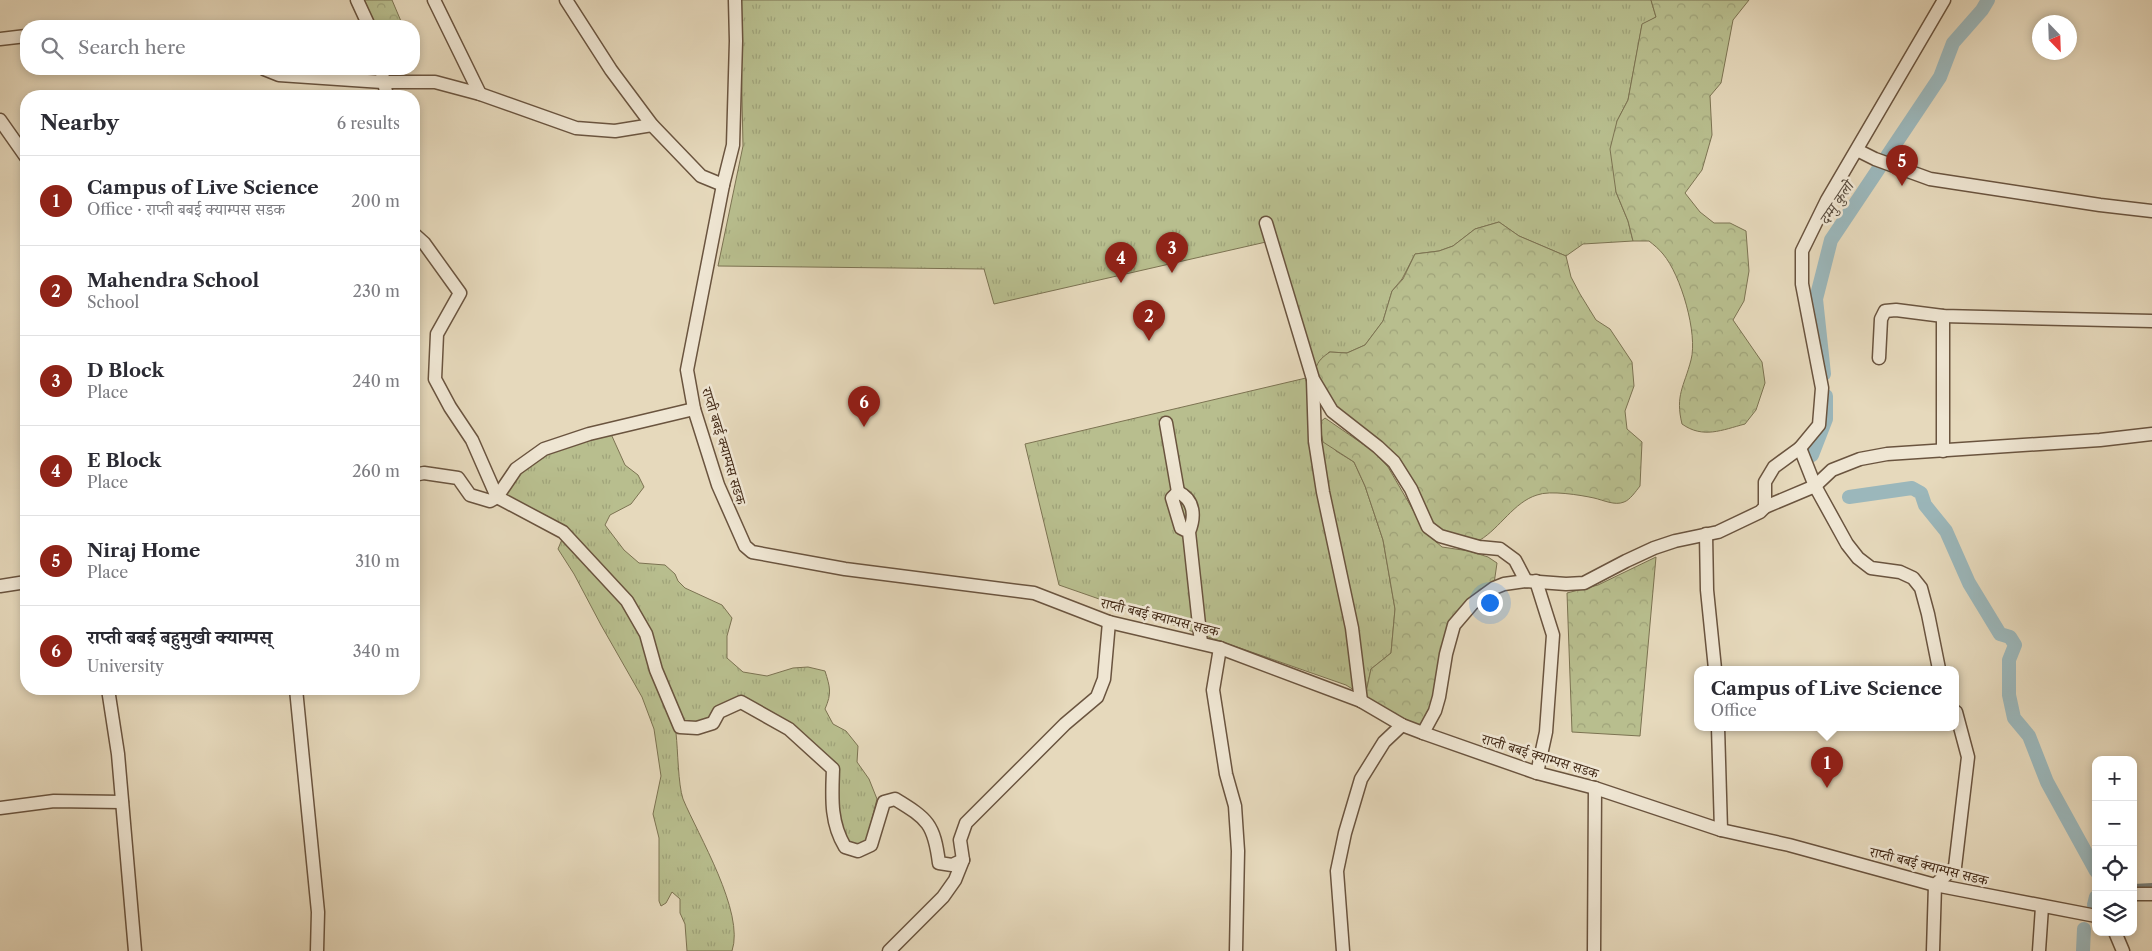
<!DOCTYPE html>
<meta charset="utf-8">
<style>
:root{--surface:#fff;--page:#f2f2f3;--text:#2b2b33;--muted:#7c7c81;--line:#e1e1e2;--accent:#8f2418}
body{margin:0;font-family:"Libre Caslon Text","Noto Serif Devanagari",serif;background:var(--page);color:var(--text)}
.controls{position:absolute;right:15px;bottom:15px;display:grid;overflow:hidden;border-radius:10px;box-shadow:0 2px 8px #0003}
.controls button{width:45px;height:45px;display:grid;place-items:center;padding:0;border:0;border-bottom:1px solid var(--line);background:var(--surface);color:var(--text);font:25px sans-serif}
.compass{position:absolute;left:2032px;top:15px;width:45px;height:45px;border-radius:50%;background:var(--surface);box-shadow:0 2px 8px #0003;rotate:157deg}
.you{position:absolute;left:1489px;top:602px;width:18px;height:18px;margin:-12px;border:4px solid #fff;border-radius:50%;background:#1a73e8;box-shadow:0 0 0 8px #1a73e833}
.badge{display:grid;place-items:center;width:32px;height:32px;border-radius:50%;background:var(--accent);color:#fff;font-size:16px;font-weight:700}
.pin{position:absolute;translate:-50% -41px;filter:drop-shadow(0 1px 2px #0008)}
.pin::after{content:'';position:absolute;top:26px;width:18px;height:15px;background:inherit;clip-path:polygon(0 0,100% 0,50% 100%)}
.popup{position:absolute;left:1694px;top:666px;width:265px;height:65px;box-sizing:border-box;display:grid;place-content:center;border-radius:10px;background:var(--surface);filter:drop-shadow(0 1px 4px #0005);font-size:16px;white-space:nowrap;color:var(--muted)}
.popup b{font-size:19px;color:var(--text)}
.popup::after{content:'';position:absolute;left:50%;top:100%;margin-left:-10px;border:10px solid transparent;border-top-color:var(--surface)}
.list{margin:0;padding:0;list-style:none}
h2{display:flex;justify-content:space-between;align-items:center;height:65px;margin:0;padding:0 20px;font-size:21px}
h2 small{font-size:16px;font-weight:400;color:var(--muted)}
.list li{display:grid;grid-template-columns:32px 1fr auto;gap:15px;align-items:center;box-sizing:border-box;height:90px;padding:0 20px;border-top:1px solid var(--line)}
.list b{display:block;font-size:19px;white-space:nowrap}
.list p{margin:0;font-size:16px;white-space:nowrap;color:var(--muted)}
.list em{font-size:16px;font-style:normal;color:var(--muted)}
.icon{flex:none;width:28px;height:28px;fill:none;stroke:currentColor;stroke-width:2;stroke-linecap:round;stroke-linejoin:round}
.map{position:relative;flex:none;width:2152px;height:951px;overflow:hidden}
.search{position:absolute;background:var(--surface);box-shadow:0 2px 8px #0003;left:20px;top:20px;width:400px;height:55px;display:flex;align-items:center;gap:12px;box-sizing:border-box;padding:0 18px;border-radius:20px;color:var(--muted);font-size:19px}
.panel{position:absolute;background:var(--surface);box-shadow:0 2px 8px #0003;left:20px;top:90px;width:400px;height:605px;border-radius:20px}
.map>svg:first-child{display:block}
</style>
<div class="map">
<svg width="2152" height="951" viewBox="0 0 2152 951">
<defs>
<pattern id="grass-tufts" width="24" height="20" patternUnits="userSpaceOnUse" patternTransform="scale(1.25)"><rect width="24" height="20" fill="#b8be8e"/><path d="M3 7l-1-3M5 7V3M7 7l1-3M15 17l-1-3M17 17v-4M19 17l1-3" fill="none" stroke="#9fa37a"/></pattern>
<pattern id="forest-crowns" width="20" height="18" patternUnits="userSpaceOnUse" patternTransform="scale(1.25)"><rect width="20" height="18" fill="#b8be8e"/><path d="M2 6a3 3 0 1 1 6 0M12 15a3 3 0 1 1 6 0" fill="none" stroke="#9fa37a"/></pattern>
</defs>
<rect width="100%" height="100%" fill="#e6d9bc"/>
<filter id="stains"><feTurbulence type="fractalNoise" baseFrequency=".004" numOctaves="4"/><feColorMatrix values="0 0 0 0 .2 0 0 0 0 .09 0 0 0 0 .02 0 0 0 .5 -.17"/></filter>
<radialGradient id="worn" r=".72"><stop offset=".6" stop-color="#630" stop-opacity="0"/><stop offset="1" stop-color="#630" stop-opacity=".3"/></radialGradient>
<g fill="url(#grass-tufts)" stroke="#7c7352">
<polygon points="740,0 1651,0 1656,17 1642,25 1628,100 1617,121 1616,192 1628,221 1633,241 1583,244 1566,256 1519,236 1499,222 1475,229 1453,246 1439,251 1415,254 1402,279 1392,291 1383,321 1365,345 1347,353 1329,352 1306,378 1319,423 1336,451 1354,462 1365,486 1383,540 1395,609 1391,653 1371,669 1365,697 1346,685 1059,585 1025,444 1306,378 1266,242 994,304 984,269 718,266 743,146"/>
<path d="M 611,434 L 625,465 L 638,475 L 644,487 L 631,504 L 610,515 L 605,525 L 624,550 L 639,563 L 665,565 L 675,574 L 678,581 L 685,588 L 722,605 L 732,618 L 727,636 L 727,658 L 743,672 L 767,676 L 793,668 L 808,667 L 825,671 C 830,687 832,693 825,709 L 833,724 L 846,731 L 858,746 L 857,762 L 869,779 L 877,799 L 867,838 L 859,847 L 849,843 L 835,810 L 838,774 L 741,700 L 712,721 L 681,725 L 676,733 C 678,751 678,784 683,799 C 698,835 745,912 732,951 L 687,951 L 685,924 L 680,913 L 680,899 L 672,892 L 666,903 L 661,906 L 659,901 L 659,838 L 653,814 L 661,776 L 654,729 L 642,697 L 601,625 L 574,574 L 558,549 L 565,532 L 505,497 C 508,491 510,484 513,479 C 537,449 577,443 611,434 Z"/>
</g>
<g fill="url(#forest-crowns)" stroke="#7c7352">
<polygon points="360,0 392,0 403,26 372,26"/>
<path d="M 1651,0 L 1749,0 L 1733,20 L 1721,83 L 1710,96 L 1712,135 L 1702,170 L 1685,193 L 1700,212 L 1714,223 L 1730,223 L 1746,231 L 1749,271 L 1744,301 L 1733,320 L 1762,362 L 1765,383 L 1756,410 L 1745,424 C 1722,430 1703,439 1682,424 C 1675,395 1684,387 1691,360 C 1698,334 1681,275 1663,254 C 1659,249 1654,245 1649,241 L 1633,241 L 1628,221 L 1616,192 L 1610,149 L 1617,121 L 1628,100 L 1642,24 L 1656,17 Z"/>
<path d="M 1499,222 L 1519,236 L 1566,256 L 1571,277 L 1580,294 L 1596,320 L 1610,329 L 1632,362 L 1634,386 L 1625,411 L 1627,429 L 1642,442 L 1640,486 C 1636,491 1630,500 1624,502 C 1615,506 1603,500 1594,498 C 1580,495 1550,490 1537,495 C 1514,502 1500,528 1480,540 C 1465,537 1446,536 1434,525 C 1423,516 1422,496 1412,485 C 1392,462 1315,399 1316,369 C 1317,361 1324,356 1330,352 L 1347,353 L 1365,345 L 1383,321 L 1392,291 L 1403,279 L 1415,254 L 1439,251 L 1453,246 L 1475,229 Z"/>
<polygon points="1325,418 1373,451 1388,467 1427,534 1442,547 1469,551 1488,557 1497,563 1494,584 1469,602 1431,705 1421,727 1405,723 1365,697 1371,669 1391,653 1395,609 1383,540 1365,486 1354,462 1323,442 1319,423"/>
<polygon points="1656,557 1640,736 1572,732 1567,593 1598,585"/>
</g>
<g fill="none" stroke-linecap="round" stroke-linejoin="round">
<polyline stroke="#777e79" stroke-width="4" points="2133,886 2152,885"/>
<g stroke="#9bb7bb" stroke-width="14">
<polyline points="1824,374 1816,299 1831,240 1940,77 1953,43 1982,10 1988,0"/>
<polyline points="1812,455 1826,419 1826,396"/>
<polyline points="1849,497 1912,488 1921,493 1925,505 1946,531 1969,583 2000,634 2010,637 2015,645 2009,660 2009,695 2014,718 2029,736 2047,782 2096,871"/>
<polyline points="2094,905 2096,897"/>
<polyline points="2083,951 2084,929"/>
</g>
<defs>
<g id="minor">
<polyline points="357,0 369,26"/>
<polyline points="434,0 480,94"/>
<polyline points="566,0 611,70 652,125 701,176 723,185"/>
<polyline points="735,0 736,41 733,145 723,185 687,370 694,409 718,485 745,546 752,552 845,569 1034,593 1109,622 1220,648 1361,701 1402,725 1423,733 1537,773 1595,788 1721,830 1789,845 1935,885 2096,916"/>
<polyline points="0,39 26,36"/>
<polyline points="264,69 279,75 382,82 435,82 480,94 576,128 615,131 652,125"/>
<polyline points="381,69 387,96"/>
<polyline points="0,120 26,157"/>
<polyline points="1857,150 1875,159 1930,179 2100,205 2152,211"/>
<polyline points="1266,223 1313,379 1332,411 1378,447 1394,462 1411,489 1428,527 1440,536 1479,547 1500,549 1515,560 1526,581"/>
<path d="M 414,234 L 424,243 L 460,293 L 437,334 L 435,379 L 450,407 L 472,440 L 497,497 L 563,532 L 627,601 L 646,634 L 656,670 L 680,727 L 697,728 L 713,723 L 719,712 L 741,702 L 789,729 L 833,769 C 832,797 830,822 845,847 L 858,851 L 871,845 L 884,802 L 895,799 C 928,819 934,824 939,863 L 952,865 L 963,860"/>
<polyline points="1879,358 1881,319 1885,311 1896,310 1943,316 2152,321"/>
<polyline points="1313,380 1315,441 1323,492 1352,628 1361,701"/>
<polyline points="1166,423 1178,492"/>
<polyline points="1800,448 1815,486 1847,544 1858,558 1871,568 1900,572 1913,578 1921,588 1928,614 1939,669"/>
<polyline points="1943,451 1943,316"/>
<polyline points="414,475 424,473 458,478 470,495 490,501 497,497 516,469 544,449 589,434 694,409"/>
<polyline points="1765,507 1815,486 1832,470 1860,459 1887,454 2100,440 2152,434"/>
<path d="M 1189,532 L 1181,528 L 1172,498 L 1178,492 C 1195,500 1195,517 1189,532 L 1201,643"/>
<polyline points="1706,534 1707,590 1715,669"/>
<polyline points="1536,581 1553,635 1546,732 1537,773"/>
<polyline points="0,586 26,582"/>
<polyline points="1220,648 1213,690 1226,774 1235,806 1238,851 1236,951"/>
<polyline points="108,689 118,754 135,951"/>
<polyline points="296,689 318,912 317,951"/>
<polyline points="1718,727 1721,830"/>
<polyline points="1423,733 1435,711 1439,697 1446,654 1454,625 1472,604 1494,588 1504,584 1526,581 1566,584 1584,583 1626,561 1654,548 1675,541 1718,532 1760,512 1765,507 1765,482 1774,467 1800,448 1819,425 1822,388 1802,284 1802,251 1827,200 1944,0"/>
<polyline points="0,808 54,801 122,802"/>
<polyline points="2133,894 2152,894"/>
<polyline points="2115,932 2123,951"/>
<polyline points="889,951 943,897 955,880 963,860 960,840 966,823 1065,724 1097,697 1104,679 1109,622"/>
<polyline points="1343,951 1337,871 1345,833 1361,779 1384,742 1402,725"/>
<polyline points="1594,951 1595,788"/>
<polyline points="1933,951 1935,885 1955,867 1968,757 1956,712"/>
<polyline points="2039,951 2042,907"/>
</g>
</defs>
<use href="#minor" stroke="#6a543f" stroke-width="15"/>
<use href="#minor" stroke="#efe6d3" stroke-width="12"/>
</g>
<g text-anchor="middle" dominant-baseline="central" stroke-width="5" stroke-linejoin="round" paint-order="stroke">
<g font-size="14" fill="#412815" stroke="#efe6d3">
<text transform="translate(724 446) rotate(73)">राप्ती बबई क्याम्पस सडक</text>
<text transform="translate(1160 617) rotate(14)">राप्ती बबई क्याम्पस सडक</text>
<text transform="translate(1540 756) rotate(17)">राप्ती बबई क्याम्पस सडक</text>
<text transform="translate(1929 866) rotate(14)">राप्ती बबई क्याम्पस सडक</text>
</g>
<g font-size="15" font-style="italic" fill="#584c3e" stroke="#efe6d3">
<text transform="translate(1836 203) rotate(-56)">दम्मु कुलो</text>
</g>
</g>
<rect width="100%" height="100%" filter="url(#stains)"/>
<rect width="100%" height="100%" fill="url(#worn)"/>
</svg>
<div class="controls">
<button>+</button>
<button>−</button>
<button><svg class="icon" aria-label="locate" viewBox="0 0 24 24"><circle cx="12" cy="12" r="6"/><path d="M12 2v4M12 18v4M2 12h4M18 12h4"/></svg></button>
<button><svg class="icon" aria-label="layers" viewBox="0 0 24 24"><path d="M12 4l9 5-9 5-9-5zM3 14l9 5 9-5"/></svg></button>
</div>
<svg class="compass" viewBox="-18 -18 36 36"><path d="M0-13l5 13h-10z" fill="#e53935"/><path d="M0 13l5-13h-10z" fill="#7c7c81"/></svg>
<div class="you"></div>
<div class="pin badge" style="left:1827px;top:788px">1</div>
<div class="popup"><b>Campus of Live Science</b>Office</div>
<div class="pin badge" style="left:1149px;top:341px">2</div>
<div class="pin badge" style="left:1172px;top:273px">3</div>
<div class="pin badge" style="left:1121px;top:283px">4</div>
<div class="pin badge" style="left:1902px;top:186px">5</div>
<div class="pin badge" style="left:864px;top:427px">6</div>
<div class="search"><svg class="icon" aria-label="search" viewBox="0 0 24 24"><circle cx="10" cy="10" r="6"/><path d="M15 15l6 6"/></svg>Search here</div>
<section class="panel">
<h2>Nearby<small>6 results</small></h2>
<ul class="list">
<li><span class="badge">1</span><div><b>Campus of Live Science</b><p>Office · राप्ती बबई क्याम्पस सडक</p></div><em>200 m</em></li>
<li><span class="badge">2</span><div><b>Mahendra School</b><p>School</p></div><em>230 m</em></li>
<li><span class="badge">3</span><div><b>D Block</b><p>Place</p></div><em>240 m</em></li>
<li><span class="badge">4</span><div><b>E Block</b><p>Place</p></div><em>260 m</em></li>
<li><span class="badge">5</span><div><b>Niraj Home</b><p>Place</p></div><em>310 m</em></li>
<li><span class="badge">6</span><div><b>राप्ती बबई बहुमुखी क्याम्पस्</b><p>University</p></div><em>340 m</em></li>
</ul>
</section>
</div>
